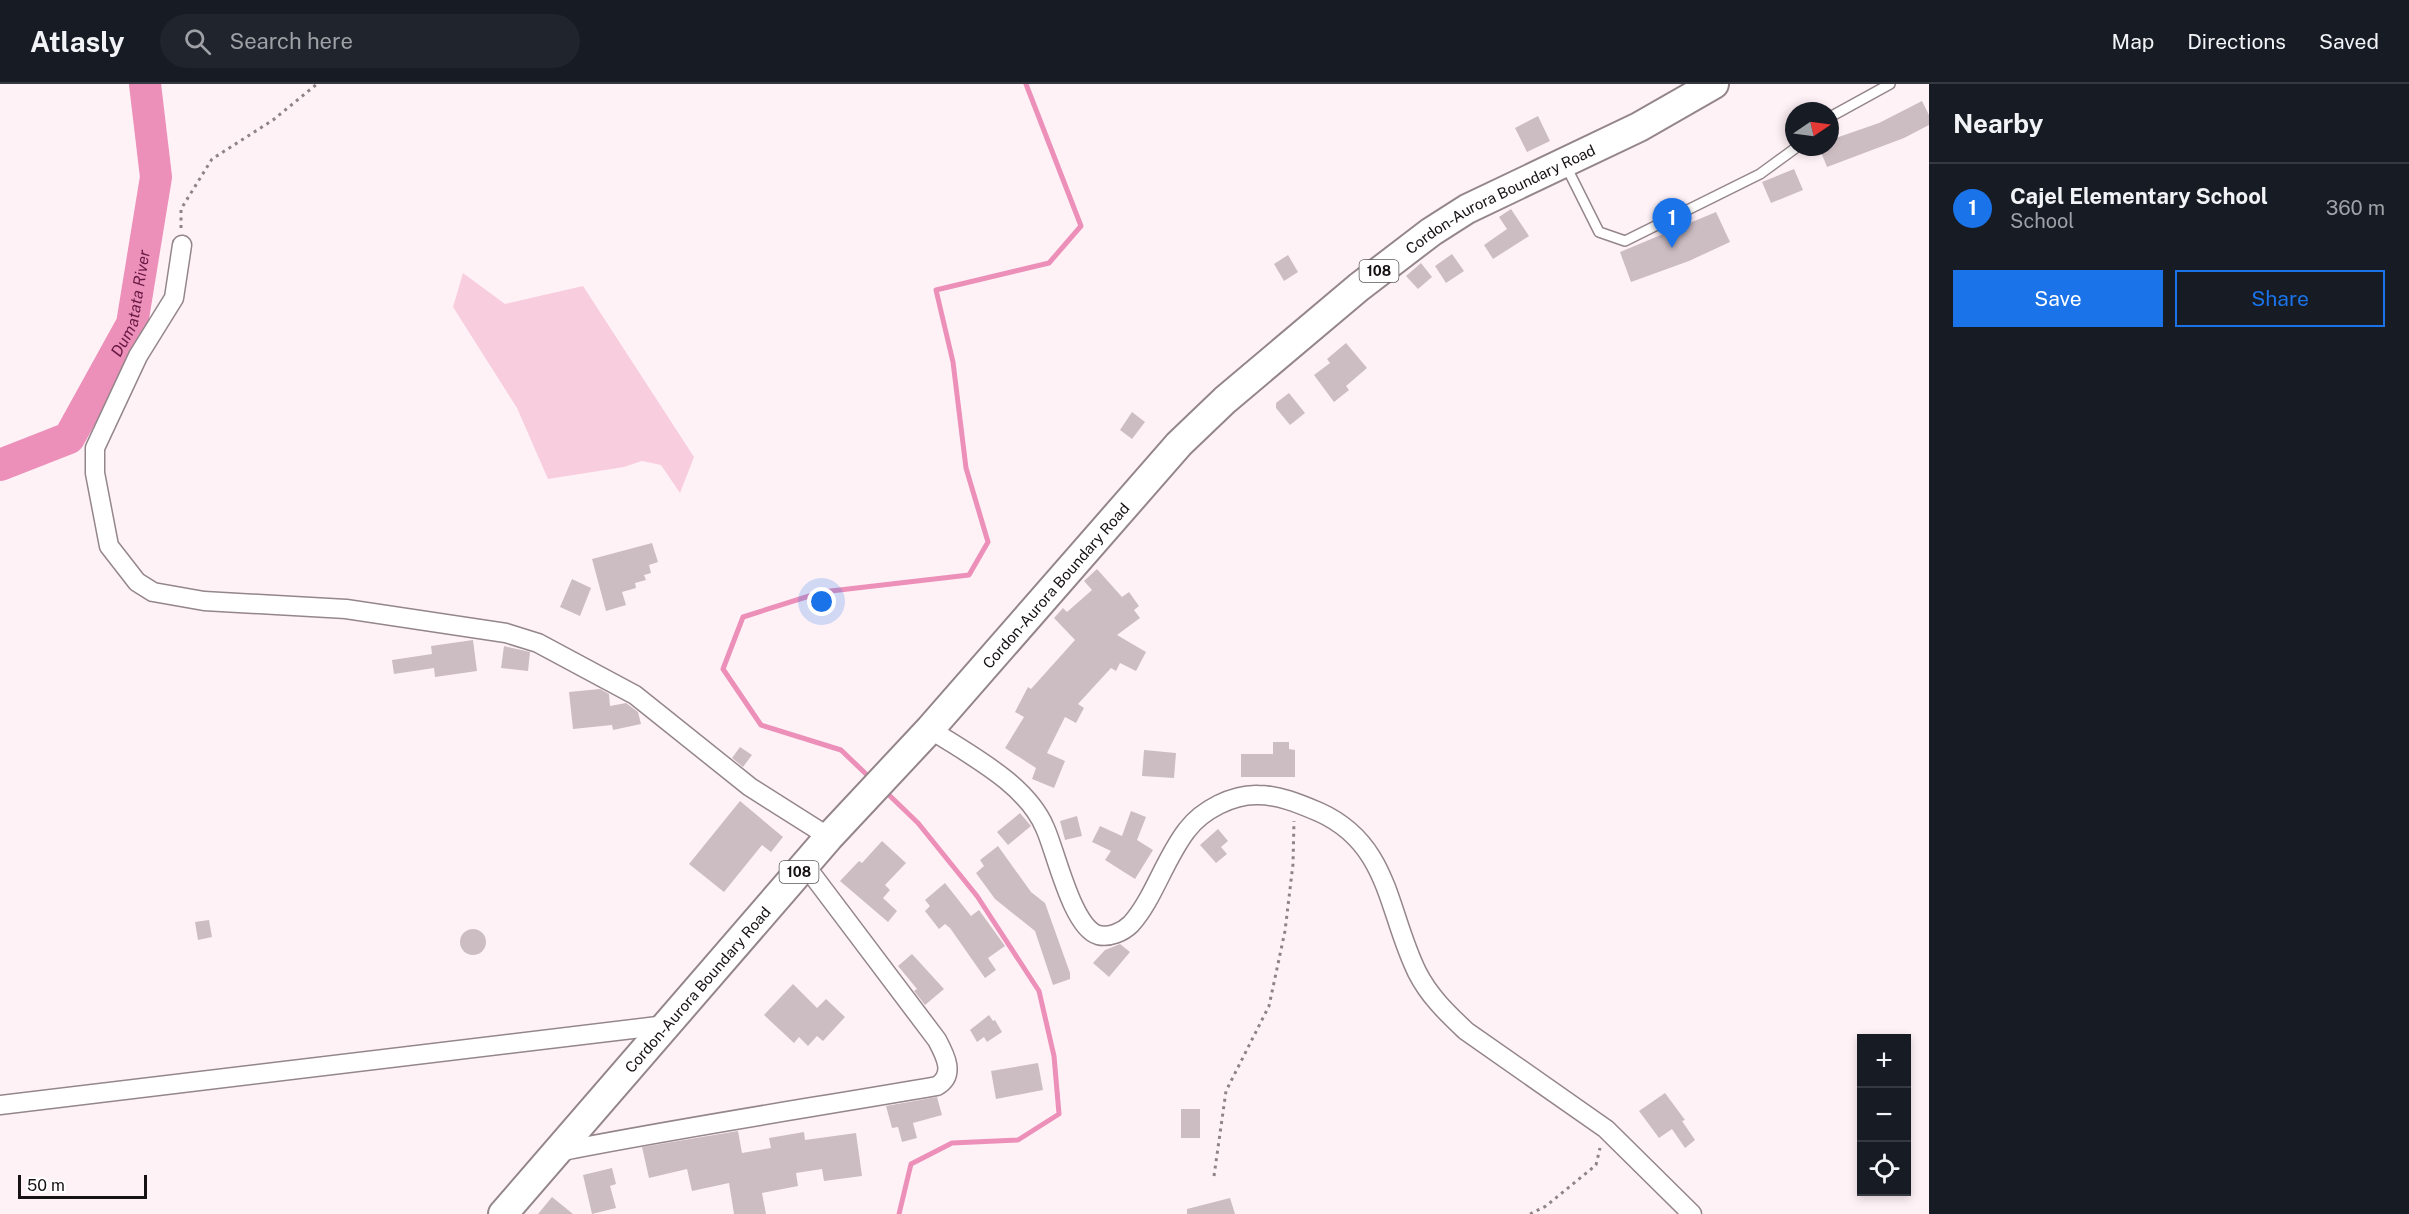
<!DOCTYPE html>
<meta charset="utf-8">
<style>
:root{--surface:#171b24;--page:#20242c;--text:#f1f3f6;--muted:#9ea1a6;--line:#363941;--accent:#1a73e8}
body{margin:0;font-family:"Public Sans",sans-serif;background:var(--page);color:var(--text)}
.controls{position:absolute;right:18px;bottom:18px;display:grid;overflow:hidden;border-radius:0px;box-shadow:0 3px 9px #0003}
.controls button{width:54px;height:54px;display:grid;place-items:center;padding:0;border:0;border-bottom:2px solid var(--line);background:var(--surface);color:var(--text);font:30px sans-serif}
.compass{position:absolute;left:1785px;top:18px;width:54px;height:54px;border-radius:50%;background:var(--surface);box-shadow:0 3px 9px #0003;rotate:77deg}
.scale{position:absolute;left:18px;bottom:15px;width:129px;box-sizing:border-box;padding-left:6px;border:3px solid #161113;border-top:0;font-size:16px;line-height:21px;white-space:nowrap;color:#161113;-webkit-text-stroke:4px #fff;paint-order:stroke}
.you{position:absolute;left:822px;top:518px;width:21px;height:21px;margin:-15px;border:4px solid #fff;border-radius:50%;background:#1a73e8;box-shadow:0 0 0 9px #1a73e833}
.badge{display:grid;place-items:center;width:39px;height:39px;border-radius:50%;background:var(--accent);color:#fff;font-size:20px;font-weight:700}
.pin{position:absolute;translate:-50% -50px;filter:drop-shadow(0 2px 3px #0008)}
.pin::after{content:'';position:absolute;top:32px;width:21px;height:18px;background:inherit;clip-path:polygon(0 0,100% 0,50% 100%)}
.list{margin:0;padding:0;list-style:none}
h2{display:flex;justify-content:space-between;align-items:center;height:78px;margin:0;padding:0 24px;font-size:26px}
h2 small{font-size:20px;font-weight:400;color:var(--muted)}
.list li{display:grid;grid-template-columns:39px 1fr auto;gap:18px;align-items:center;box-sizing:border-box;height:90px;padding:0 24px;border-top:2px solid var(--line)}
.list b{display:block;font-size:22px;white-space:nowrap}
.list p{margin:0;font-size:20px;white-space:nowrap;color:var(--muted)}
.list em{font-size:20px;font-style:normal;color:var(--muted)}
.actions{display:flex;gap:12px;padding:18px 24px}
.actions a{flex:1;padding:14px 0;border:2px solid var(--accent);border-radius:0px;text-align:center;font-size:21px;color:var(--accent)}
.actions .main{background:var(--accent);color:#fff}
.icon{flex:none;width:33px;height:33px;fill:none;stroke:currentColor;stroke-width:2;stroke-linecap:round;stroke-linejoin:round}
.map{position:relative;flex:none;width:1929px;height:1130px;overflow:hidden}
header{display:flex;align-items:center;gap:36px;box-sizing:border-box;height:84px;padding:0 30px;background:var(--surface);border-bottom:2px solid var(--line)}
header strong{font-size:28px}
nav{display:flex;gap:33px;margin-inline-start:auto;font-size:21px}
.search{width:420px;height:54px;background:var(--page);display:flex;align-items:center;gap:15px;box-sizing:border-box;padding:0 21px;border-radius:33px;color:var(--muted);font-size:22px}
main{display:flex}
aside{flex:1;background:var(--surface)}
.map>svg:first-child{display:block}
</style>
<header>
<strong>Atlasly</strong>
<div class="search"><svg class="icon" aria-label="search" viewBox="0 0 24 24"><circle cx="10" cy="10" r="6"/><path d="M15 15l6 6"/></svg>Search here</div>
<nav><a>Map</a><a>Directions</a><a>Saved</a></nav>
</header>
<main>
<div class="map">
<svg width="1929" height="1130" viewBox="0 0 1929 1130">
<rect width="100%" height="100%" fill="#fff2f7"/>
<polygon fill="#f8cedf" points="463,189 505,220 583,202 694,373 680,409 661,381 642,377 624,383 548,395 517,324 453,223"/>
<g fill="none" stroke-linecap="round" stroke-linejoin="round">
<g stroke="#ec90b9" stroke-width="5">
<polyline points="866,690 841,666 761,641 723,585 743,533 822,508 969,491 988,458 966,384 953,278 936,206 1049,179 1081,142 1026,0"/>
<polyline points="889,711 918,739 977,812 1039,907 1054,972 1059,1030 1018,1056 952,1059 911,1080 899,1130"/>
</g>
<path stroke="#ec90b9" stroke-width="32" id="s1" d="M 0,381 L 69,354 L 132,240 L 156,93 L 145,0"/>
</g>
<g fill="#ccbdc3">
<polygon points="1922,17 1929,31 1929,41 1904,54 1827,83 1819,63 1830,63 1830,56 1879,39"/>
<polygon points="1538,32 1550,57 1527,68 1515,44"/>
<polygon points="1794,85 1803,106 1771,119 1762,98"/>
<polygon points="1511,125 1529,152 1493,175 1484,161 1507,145 1499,133"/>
<polygon points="1716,128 1730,158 1689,177 1631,198 1620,168"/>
<polygon points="1452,170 1464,187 1446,199 1435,182"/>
<polygon points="1288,171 1298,188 1284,197 1274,180"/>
<polygon points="1421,179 1432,193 1418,205 1406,192"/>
<polygon points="1346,259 1367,284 1346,302 1349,306 1334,318 1314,291 1330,279 1327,275"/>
<polygon points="1289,309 1305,329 1290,341 1276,324 1276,319"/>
<polygon points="1132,328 1145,338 1132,355 1120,346"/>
<polygon points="652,459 658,478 649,481 651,489 644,491 646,496 635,499 636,504 622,508 626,521 606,527 592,475"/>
<polygon points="1097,485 1122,513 1129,508 1139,522 1134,526 1140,534 1117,551 1146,568 1136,587 1120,579 1116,587 1111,584 1078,620 1084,624 1076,639 1065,633 1047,669 1065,677 1054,704 1032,695 1036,684 1005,664 1024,633 1015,628 1028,603 1031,605 1075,556 1054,534 1063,524 1067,528 1092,506 1084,497"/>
<polygon points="572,495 591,504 580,532 560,523"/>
<polygon points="473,556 477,587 435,593 434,584 394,590 392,576 432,570 431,562"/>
<polygon points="504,562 530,568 528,587 501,584"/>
<polygon points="600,605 609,610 610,622 626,619 638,628 641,640 613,646 612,641 573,645 569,608"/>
<polygon points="1273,658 1289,658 1289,665 1295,666 1295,693 1241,693 1241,670 1273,670"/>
<polygon points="740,663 752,671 743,683 732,674"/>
<polygon points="1144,666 1176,669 1174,694 1142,692"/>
<polygon points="740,717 783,753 771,768 762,761 724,808 689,780"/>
<polygon points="1131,727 1146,733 1137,756 1153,766 1135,795 1105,776 1111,767 1092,758 1100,742 1122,752"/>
<polygon points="1020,729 1031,742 1008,761 997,748"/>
<polygon points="1077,732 1082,752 1065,756 1060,737"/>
<polygon points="1218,745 1228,757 1221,763 1227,770 1216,779 1200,761"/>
<polygon points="882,757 906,779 885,801 890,806 883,814 897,827 888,838 840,797 859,777 862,779"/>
<polygon points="998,762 1031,808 1045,819 1070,889 1070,895 1053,901 1035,847 995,815 976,789 984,782 980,776"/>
<polygon points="945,799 971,832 979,826 1005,862 988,874 996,886 985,894 950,844 945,840 939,845 925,827 930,822 925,816"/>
<polygon points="209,836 212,853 198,856 195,838"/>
<circle cx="473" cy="858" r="13"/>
<polygon points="1120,860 1130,868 1109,893 1093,879 1105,866"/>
<polygon points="912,870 944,905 925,921 914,907 917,905 898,882"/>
<polygon points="793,900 817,924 826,915 845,933 823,957 817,952 808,962 799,953 794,959 764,931"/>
<polygon points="989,931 993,937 995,936 1002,948 987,958 984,953 977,958 970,946"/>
<polygon points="1038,979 1043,1006 996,1015 991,987"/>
<polygon points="1665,1009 1685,1036 1682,1037 1695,1056 1685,1064 1672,1045 1659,1054 1639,1027"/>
<polygon points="937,1013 942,1031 913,1039 917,1054 902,1058 898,1043 892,1044 886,1022"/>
<rect x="1181" y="1025" width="19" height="29"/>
<polygon points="738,1047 742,1069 771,1064 769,1054 804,1048 805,1056 856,1049 862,1092 824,1097 822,1085 796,1089 798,1102 762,1109 766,1130 734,1130 729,1099 692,1107 687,1085 649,1094 642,1063"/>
<polygon points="612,1084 616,1100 610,1102 616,1124 592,1130 583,1091"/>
<polygon points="552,1113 573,1130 538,1130"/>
<polygon points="1230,1114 1235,1130 1187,1130 1187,1125"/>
</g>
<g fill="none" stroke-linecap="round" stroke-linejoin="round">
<defs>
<g id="service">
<polyline points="1830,33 1890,0"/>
<polyline points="1566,82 1599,148 1625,157 1760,90 1797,63"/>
</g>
<g id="minor">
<polyline points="182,161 174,214 138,272 95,364 95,389 109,462 137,498 153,508 204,517 346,525 506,549 538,559 635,611 750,703 829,753"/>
<path d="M 930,645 C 969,671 1026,699 1045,744 C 1056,768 1072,843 1098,851 C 1109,854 1123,848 1131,840 C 1153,816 1165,774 1187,746 C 1202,726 1233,710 1258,711 C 1279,711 1300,720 1319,728 C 1390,760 1387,827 1417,888 C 1429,912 1447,929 1466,947 L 1606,1045 L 1692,1130"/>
<polyline points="0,1021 666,941"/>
<path d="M 557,1068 C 683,1043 810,1024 937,1002 C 956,991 945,971 937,956 L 805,781"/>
</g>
<g id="primary">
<path id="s2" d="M 503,1130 L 829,753 L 930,645 L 1179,360 L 1225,316 L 1359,203 L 1431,148 L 1467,125 L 1639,43 L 1714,0"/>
</g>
</defs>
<use href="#service" stroke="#94868b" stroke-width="12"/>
<use href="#minor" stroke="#94868b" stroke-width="21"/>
<use href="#primary" stroke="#94868b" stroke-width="32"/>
<g stroke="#8d8487" stroke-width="3" stroke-dasharray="3 4.5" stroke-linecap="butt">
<polyline points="181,144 181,125 212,75 273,36 317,0"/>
<polyline points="1214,1092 1226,1007 1269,922 1285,847 1293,780 1294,737"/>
<polyline points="1530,1130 1546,1122 1596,1081 1600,1064"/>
</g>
<use href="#service" stroke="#fff" stroke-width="9"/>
<use href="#minor" stroke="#fff" stroke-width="18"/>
<use href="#primary" stroke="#fff" stroke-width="28"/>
</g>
<g text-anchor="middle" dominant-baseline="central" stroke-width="6" stroke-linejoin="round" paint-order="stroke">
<g fill="#fff" stroke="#5c585a" stroke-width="1.5">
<rect x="1359.5" y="176" width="39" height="22" rx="4.5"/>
<rect x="779.5" y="777" width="39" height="22" rx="4.5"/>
</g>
<g font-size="14" font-weight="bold" fill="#161113">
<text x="1379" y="187">108</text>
<text x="799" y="788">108</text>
</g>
<g font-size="15" fill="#161113" stroke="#fff">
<text stroke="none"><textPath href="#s2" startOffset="1431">Cordon-Aurora Boundary Road</textPath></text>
<text stroke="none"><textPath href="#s2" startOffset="837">Cordon-Aurora Boundary Road</textPath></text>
<text stroke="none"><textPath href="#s2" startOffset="297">Cordon-Aurora Boundary Road</textPath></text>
</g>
<g font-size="16" font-style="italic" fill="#681844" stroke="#fff">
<text stroke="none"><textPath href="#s1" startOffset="224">Dumatata River</textPath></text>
</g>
</g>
</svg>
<div class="controls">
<button>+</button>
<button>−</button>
<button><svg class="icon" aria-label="locate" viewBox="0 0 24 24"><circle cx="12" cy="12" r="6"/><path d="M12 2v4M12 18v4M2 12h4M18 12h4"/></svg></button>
</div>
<svg class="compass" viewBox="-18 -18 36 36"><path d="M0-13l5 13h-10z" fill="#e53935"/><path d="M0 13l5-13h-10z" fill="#9ea1a6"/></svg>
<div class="scale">50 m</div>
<div class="you"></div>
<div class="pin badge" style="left:1672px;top:164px">1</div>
</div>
<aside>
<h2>Nearby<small></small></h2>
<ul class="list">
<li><span class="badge">1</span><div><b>Cajel Elementary School</b><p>School</p></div><em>360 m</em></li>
</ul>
<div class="actions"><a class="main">Save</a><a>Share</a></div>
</aside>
</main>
